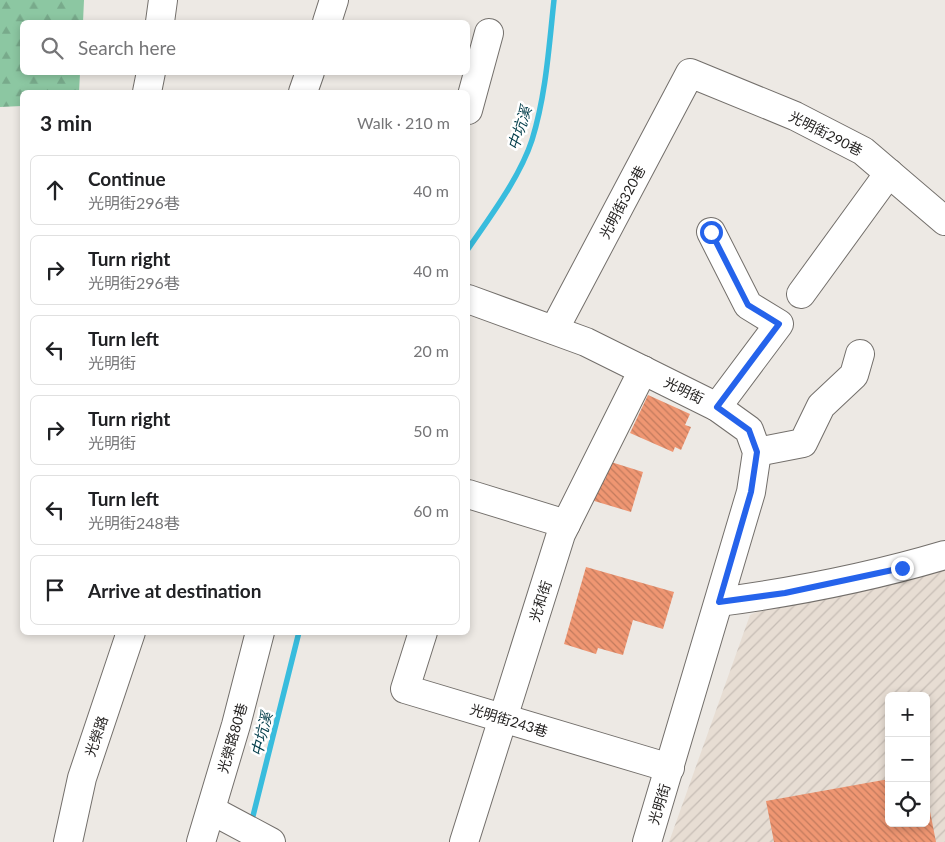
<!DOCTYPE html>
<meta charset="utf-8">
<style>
:root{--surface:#fff;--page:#f2f2f2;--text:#202124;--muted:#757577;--line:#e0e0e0}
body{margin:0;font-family:Lato,"Noto Sans TC",sans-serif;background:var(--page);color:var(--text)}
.controls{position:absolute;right:15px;bottom:15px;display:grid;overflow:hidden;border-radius:8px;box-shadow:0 2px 8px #0003}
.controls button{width:45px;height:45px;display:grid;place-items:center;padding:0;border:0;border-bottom:1px solid var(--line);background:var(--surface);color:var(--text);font:25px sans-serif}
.stop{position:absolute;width:15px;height:15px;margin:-11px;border:4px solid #2563eb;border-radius:50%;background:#fff}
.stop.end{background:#2563eb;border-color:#fff;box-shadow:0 1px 5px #0008}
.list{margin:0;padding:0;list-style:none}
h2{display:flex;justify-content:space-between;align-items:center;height:65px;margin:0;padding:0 20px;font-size:21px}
h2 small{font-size:16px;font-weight:400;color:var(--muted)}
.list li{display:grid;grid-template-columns:32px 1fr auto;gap:15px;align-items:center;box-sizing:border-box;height:70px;margin:0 10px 10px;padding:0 10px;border:1px solid var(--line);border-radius:8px}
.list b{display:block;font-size:19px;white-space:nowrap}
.list p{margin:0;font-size:16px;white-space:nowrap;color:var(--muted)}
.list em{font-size:16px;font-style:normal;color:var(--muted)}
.icon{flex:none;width:28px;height:28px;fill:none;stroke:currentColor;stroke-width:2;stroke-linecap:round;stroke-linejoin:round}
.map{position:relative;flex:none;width:945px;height:842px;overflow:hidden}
.search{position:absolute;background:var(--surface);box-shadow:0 2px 8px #0003;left:20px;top:20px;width:450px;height:55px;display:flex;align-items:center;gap:12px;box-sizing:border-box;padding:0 18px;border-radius:8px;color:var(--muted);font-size:19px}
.panel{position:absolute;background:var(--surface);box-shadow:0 2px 8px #0003;left:20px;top:90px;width:450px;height:545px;border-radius:8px}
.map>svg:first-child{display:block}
</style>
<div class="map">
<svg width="945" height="842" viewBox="0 0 945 842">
<defs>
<pattern id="industrial-furrows" width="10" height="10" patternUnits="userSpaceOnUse" patternTransform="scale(1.25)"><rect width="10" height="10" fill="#e7ddd3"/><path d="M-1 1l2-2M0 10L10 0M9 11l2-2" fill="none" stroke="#c6bdb5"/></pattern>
<pattern id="forest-firs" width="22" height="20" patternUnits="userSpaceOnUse" patternTransform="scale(1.25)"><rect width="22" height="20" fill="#8cc7a2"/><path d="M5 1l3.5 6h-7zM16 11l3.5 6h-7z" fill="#78aa8b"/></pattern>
<pattern id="building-back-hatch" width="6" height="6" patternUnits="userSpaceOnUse" patternTransform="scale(1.25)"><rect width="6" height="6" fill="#ef9672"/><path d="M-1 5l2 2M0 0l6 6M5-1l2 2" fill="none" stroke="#c17a5d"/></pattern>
</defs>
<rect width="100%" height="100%" fill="#ede9e4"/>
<path fill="url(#industrial-furrows)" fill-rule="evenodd" d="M 945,562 L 945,842 L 669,842 L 750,615 L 761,610 ZM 889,696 L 926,696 L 926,823 L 889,823 Z"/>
<polygon fill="url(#forest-firs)" points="0,0 84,0 83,22 22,22 22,72 80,73 79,92 22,92 22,106 0,107"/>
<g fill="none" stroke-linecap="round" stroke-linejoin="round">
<g stroke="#38bcdd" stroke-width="5.5">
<path d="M 468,249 C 490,217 520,177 532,140 C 546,95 549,46 554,0"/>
<polyline points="251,824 299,632"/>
</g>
</g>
<g fill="url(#building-back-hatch)">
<polygon points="648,395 690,414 685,425 691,427 681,450 675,447 673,452 630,433"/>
<polygon points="611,462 643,472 631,512 591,500 598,478 605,480"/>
<polygon points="586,567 674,592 663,629 633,620 623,655 598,648 596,654 564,644"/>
<polygon points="889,779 889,823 926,823 927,796 936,842 774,842 766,801"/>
</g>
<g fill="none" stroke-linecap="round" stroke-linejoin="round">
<defs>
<g id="minor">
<polyline points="160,22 163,0"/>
<polyline points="327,22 334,0"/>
<polyline points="147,92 151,72"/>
<polyline points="303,92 310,72"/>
<polyline points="468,110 489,33"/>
<polyline points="711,232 748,305 779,324 717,407"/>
<polyline points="801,294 889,173"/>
<polyline points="468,299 586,342 717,407 749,430 757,452 751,492 647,842"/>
<polyline points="554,330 690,73 795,116 863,151 945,221"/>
<polyline points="757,452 803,443 821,406 854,375 860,354"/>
<polyline points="468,494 566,524"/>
<path d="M 719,602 C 795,592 871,577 945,555"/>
<polyline points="423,632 405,689 670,768"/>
<polyline points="211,810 271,842"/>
<polyline points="68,842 82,778 131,632"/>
<polyline points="201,842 236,725 260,632"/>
<polyline points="464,842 561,534 643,370"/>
</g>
</defs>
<use href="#minor" stroke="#736f6b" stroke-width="30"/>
<use href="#minor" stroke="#fff" stroke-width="28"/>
</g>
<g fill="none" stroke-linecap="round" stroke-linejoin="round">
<polyline stroke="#2563eb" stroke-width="6" points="711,232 748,305 779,324 717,407 749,430 757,452 751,492 719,602 785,593 902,568"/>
</g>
<g text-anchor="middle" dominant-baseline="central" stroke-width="5" stroke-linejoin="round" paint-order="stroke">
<g font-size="14" fill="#201e1d" stroke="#fff">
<text transform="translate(826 133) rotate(27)">光明街290巷</text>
<text transform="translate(622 202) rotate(-62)">光明街320巷</text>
<text transform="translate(684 390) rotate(26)">光明街</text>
<text transform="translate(540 601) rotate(-72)">光和街</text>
<text transform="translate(509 720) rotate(17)">光明街243巷</text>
<text transform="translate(96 736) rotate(-71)">光榮路</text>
<text transform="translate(232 738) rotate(-74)">光榮路80巷</text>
<text transform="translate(659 804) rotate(-73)">光明街</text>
</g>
<g font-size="15" font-style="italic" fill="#003c49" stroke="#fff">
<text transform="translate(519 128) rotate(-72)">中坑溪</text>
<text transform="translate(261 734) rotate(-76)">中坑溪</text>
</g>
</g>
</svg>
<div class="controls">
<button>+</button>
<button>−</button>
<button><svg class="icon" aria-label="locate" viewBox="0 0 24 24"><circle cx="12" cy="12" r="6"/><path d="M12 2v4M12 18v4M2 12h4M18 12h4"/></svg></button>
</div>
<div class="stop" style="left:711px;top:232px"></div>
<div class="stop end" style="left:902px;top:568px"></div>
<div class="search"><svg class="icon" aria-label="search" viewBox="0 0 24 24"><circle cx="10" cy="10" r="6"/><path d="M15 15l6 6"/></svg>Search here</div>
<section class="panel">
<h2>3 min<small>Walk · 210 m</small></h2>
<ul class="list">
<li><svg class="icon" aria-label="ahead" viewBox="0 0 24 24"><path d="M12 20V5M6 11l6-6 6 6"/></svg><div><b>Continue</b><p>光明街296巷</p></div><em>40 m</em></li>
<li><svg class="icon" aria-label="right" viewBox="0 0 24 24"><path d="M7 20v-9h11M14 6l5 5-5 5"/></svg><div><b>Turn right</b><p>光明街296巷</p></div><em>40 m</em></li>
<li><svg class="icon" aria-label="left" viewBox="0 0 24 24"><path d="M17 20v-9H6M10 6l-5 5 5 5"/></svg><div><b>Turn left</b><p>光明街</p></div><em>20 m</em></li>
<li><svg class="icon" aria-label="right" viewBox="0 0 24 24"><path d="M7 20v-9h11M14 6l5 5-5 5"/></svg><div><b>Turn right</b><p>光明街</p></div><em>50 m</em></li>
<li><svg class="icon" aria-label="left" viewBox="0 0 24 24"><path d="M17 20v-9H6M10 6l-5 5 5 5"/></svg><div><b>Turn left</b><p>光明街248巷</p></div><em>60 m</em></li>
<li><svg class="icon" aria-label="arrive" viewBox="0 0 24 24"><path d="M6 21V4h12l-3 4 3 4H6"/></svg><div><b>Arrive at destination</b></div></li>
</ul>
</section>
</div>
